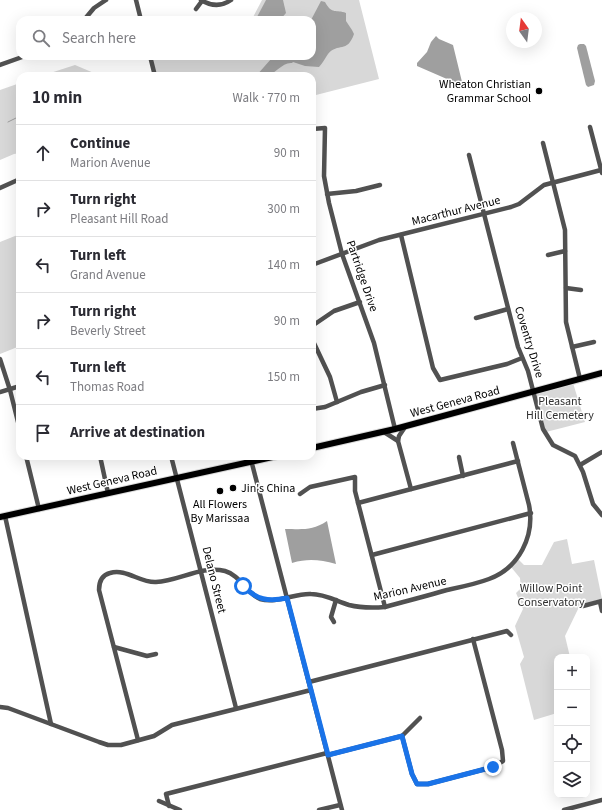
<!DOCTYPE html>
<meta charset="utf-8">
<style>
:root{--surface:#fff;--page:#f2f2f3;--text:#2b2b33;--muted:#7c7c81;--line:#e1e1e2}
body{margin:0;font-family:"Source Sans 3",sans-serif;background:var(--page);color:var(--text)}
.controls{position:absolute;right:12px;bottom:12px;display:grid;overflow:hidden;border-radius:8px;box-shadow:0 4px 16px #0002}
.controls button{width:36px;height:36px;display:grid;place-items:center;padding:0;border:0;border-bottom:1px solid var(--line);background:var(--surface);color:var(--text);font:20px sans-serif}
.compass{position:absolute;left:506px;top:12px;width:36px;height:36px;border-radius:50%;background:var(--surface);box-shadow:0 4px 16px #0002;rotate:346deg}
.stop{position:absolute;width:12px;height:12px;margin:-9px;border:3px solid #1a73e8;border-radius:50%;background:#fff}
.stop.end{background:#1a73e8;border-color:#fff;box-shadow:0 1px 4px #0008}
.list{margin:0;padding:0;list-style:none}
h2{display:flex;justify-content:space-between;align-items:center;height:52px;margin:0;padding:0 16px;font-size:17px}
h2 small{font-size:13px;font-weight:400;color:var(--muted)}
.list li{display:grid;grid-template-columns:26px 1fr auto;gap:12px;align-items:center;box-sizing:border-box;height:56px;padding:0 16px;border-top:1px solid var(--line)}
.list b{display:block;font-size:15px;white-space:nowrap}
.list p{margin:0;font-size:13px;white-space:nowrap;color:var(--muted)}
.list em{font-size:13px;font-style:normal;color:var(--muted)}
.icon{flex:none;width:22px;height:22px;fill:none;stroke:currentColor;stroke-width:2;stroke-linecap:round;stroke-linejoin:round}
.map{position:relative;flex:none;width:602px;height:810px;overflow:hidden}
.search{position:absolute;background:var(--surface);box-shadow:0 4px 16px #0002;left:16px;top:16px;width:300px;height:44px;display:flex;align-items:center;gap:10px;box-sizing:border-box;padding:0 14px;border-radius:12px;color:var(--muted);font-size:15px}
.panel{position:absolute;background:var(--surface);box-shadow:0 4px 16px #0002;left:16px;top:72px;width:300px;height:388px;border-radius:12px}
.map>svg:first-child{display:block}
</style>
<div class="map">
<svg width="602" height="810" viewBox="0 0 602 810">
<rect width="100%" height="100%" fill="#fff"/>
<g fill="#d8d8d8">
<polygon points="262,0 359,0 379,79 312,96 312,76 156,76 151,56 312,56 312,20 249,20 252,19"/>
<polygon points="75,65 101,76 41,76"/>
<polygon points="20,83 20,153 14,154 0,160 0,90"/>
<polygon points="20,234 20,346 0,354 0,242"/>
<polygon points="573,383 585,422 546,432 536,393"/>
<polygon points="567,539 572,564 594,560 602,599 580,605 565,636 570,657 557,657 557,713 534,720 520,664 524,657 515,626 523,609 516,593 521,588 520,578 511,567 518,559 524,565 542,565 554,542"/>
</g>
<g fill="#9f9f9f">
<polygon points="266,0 283,0 286,13 280,20 258,20 257,17"/>
<path d="M 321,1 L 325,2 C 332,15 336,9 346,13 L 346,21 L 352,30 L 354,34 C 347,54 338,42 328,54 C 325,58 323,63 319,67 L 305,66 L 293,62 L 292,63 C 282,62 276,74 266,76 C 263,77 259,76 256,76 L 271,59 L 278,56 L 312,56 L 311,20 Z"/>
<polygon points="436,36 439,39 453,45 463,86 417,66 417,63 427,52 431,42"/>
<polygon points="580,44 584,44 586,46 595,81 594,85 588,87 586,85 577,48 578,45"/>
<path d="M 327,521 L 336,564 C 320,560 309,558 292,563 L 285,529 C 302,529 312,531 327,521 Z"/>
</g>
<g fill="none" stroke-linecap="round" stroke-linejoin="round">
<polyline stroke="#9f9f9f" stroke-width="1" points="8,122 20,116"/>
<defs>
<g id="major">
<polyline points="312,448 395,429 602,373"/>
<polyline points="0,517 277,456"/>
</g>
</defs>
<use href="#major" stroke="#dbdbdb" stroke-width="8"/>
<g stroke="#515151" stroke-width="4.5">
<polyline points="136,0 141,20"/>
<path d="M 201,0 C 211,6 221,7 231,0"/>
<polyline points="196,9 202,1"/>
<polyline points="84,20 94,8 106,0"/>
<polyline points="150,56 155,76"/>
<polyline points="0,65 25,56"/>
<polyline points="590,127 602,173"/>
<polyline points="312,129 325,128 324,176 329,203 342,254 374,343 395,429"/>
<polyline points="543,143 565,230 566,322 580,379"/>
<polyline points="469,155 518,347 528,371 543,429 553,445 575,456 583,472 593,504 602,515"/>
<polyline points="0,188 20,179"/>
<polyline points="327,194 356,191 380,185"/>
<polyline points="401,235 433,368 440,380 507,364 522,358"/>
<polyline points="548,255 565,251"/>
<polyline points="312,265 379,240 511,207 519,204 544,185 601,170"/>
<polyline points="566,288 581,290"/>
<polyline points="476,318 508,309"/>
<polyline points="312,326 334,311 360,302"/>
<polyline points="312,339 330,377 337,402"/>
<polyline points="572,347 594,342"/>
<polyline points="0,359 10,390 20,430"/>
<polyline points="0,392 20,386"/>
<polyline points="312,409 325,407 361,392 385,385"/>
<polyline points="405,427 399,436 398,441 411,489"/>
<polyline points="384,432 398,441"/>
<polyline points="26,456 39,509"/>
<polyline points="100,456 108,493"/>
<polyline points="171,456 236,708"/>
<polyline points="250,456 342,810"/>
<polyline points="459,457 463,476"/>
<polyline points="580,465 602,452"/>
<polyline points="300,494 310,487 355,477 355,491 385,607"/>
<polyline points="358,503 518,461"/>
<polyline points="5,516 51,724"/>
<polyline points="372,555 531,513"/>
<polyline points="600,602 602,611"/>
<polyline points="583,606 602,601"/>
<polyline points="334,622 331,617 336,600"/>
<polyline points="114,647 147,656 156,654"/>
<polyline points="309,682 507,631 511,635"/>
<polyline points="0,707 8,708 99,742 108,745 121,745 154,736 172,725 311,690"/>
<polyline points="402,736 412,774 417,784 428,784 493,767 503,761 502,750 473,639"/>
<path d="M 138,740 L 99,590 C 99,582 102,575 110,573 C 126,568 140,583 156,582 C 179,581 202,565 225,571 C 240,575 246,593 260,599 C 277,604 295,593 311,594 C 325,594 336,601 349,605 C 361,608 373,608 385,607 C 406,601 427,596 447,590 C 461,587 476,584 489,579 C 519,568 535,536 529,505 L 513,443"/>
<polyline points="328,755 402,736 420,718"/>
<polyline points="159,801 180,810"/>
<polyline points="169,806 166,794 327,753"/>
<polyline points="319,810 340,805"/>
<polyline points="564,810 602,800"/>
</g>
<use href="#major" stroke="#000" stroke-width="6"/>
</g>
<g fill="none" stroke-linecap="round" stroke-linejoin="round">
<path stroke="#1a73e8" stroke-width="5" d="M 243,586 C 257,600 268,602 287,598 L 328,755 L 402,736 L 412,774 L 417,784 L 428,784 L 493,767"/>
</g>
<g fill="#000" stroke="#fff" stroke-width="1.5">
<circle cx="539" cy="91" r="4"/>
<circle cx="233" cy="488" r="4"/>
<circle cx="220" cy="491" r="4"/>
</g>
<g text-anchor="middle" dominant-baseline="central" stroke-width="3" stroke-linejoin="round" paint-order="stroke">
<g font-size="12" fill="#000" stroke="#fff" text-anchor="end">
<text x="531" y="84">Wheaton Christian<tspan x="531" dy="14">Grammar School</tspan></text>
<text x="241" y="488" text-anchor="start">Jin's China</text>
<text x="220" y="504" text-anchor="middle">All Flowers<tspan x="220" dy="14">By Marissaa</tspan></text>
</g>
<g font-size="12" fill="#000" stroke="#fff">
<text transform="translate(456 211) rotate(-14)">Macarthur Avenue</text>
<text transform="translate(362 276) rotate(71)">Partridge Drive</text>
<text transform="translate(529 342) rotate(73)">Coventry Drive</text>
<text transform="translate(455 402) rotate(-15)">West Geneva Road</text>
<text transform="translate(112 481) rotate(-13)">West Geneva Road</text>
<text transform="translate(214 580) rotate(76)">Delano Street</text>
<text transform="translate(410 589) rotate(-13)">Marion Avenue</text>
</g>
<g font-size="12" fill="#2f2f2f" stroke="#fff">
<text x="560" y="401">Pleasant<tspan x="560" dy="14">Hill Cemetery</tspan></text>
<text x="551" y="588">Willow Point<tspan x="551" dy="14">Conservatory</tspan></text>
</g>
</g>
</svg>
<div class="controls">
<button>+</button>
<button>−</button>
<button><svg class="icon" aria-label="locate" viewBox="0 0 24 24"><circle cx="12" cy="12" r="6"/><path d="M12 2v4M12 18v4M2 12h4M18 12h4"/></svg></button>
<button><svg class="icon" aria-label="layers" viewBox="0 0 24 24"><path d="M12 4l9 5-9 5-9-5zM3 14l9 5 9-5"/></svg></button>
</div>
<svg class="compass" viewBox="-18 -18 36 36"><path d="M0-13l5 13h-10z" fill="#e53935"/><path d="M0 13l5-13h-10z" fill="#7c7c81"/></svg>
<div class="stop" style="left:243px;top:586px"></div>
<div class="stop end" style="left:493px;top:767px"></div>
<div class="search"><svg class="icon" aria-label="search" viewBox="0 0 24 24"><circle cx="10" cy="10" r="6"/><path d="M15 15l6 6"/></svg>Search here</div>
<section class="panel">
<h2>10 min<small>Walk · 770 m</small></h2>
<ul class="list">
<li><svg class="icon" aria-label="ahead" viewBox="0 0 24 24"><path d="M12 20V5M6 11l6-6 6 6"/></svg><div><b>Continue</b><p>Marion Avenue</p></div><em>90 m</em></li>
<li><svg class="icon" aria-label="right" viewBox="0 0 24 24"><path d="M7 20v-9h11M14 6l5 5-5 5"/></svg><div><b>Turn right</b><p>Pleasant Hill Road</p></div><em>300 m</em></li>
<li><svg class="icon" aria-label="left" viewBox="0 0 24 24"><path d="M17 20v-9H6M10 6l-5 5 5 5"/></svg><div><b>Turn left</b><p>Grand Avenue</p></div><em>140 m</em></li>
<li><svg class="icon" aria-label="right" viewBox="0 0 24 24"><path d="M7 20v-9h11M14 6l5 5-5 5"/></svg><div><b>Turn right</b><p>Beverly Street</p></div><em>90 m</em></li>
<li><svg class="icon" aria-label="left" viewBox="0 0 24 24"><path d="M17 20v-9H6M10 6l-5 5 5 5"/></svg><div><b>Turn left</b><p>Thomas Road</p></div><em>150 m</em></li>
<li><svg class="icon" aria-label="arrive" viewBox="0 0 24 24"><path d="M6 21V4h12l-3 4 3 4H6"/></svg><div><b>Arrive at destination</b></div></li>
</ul>
</section>
</div>
